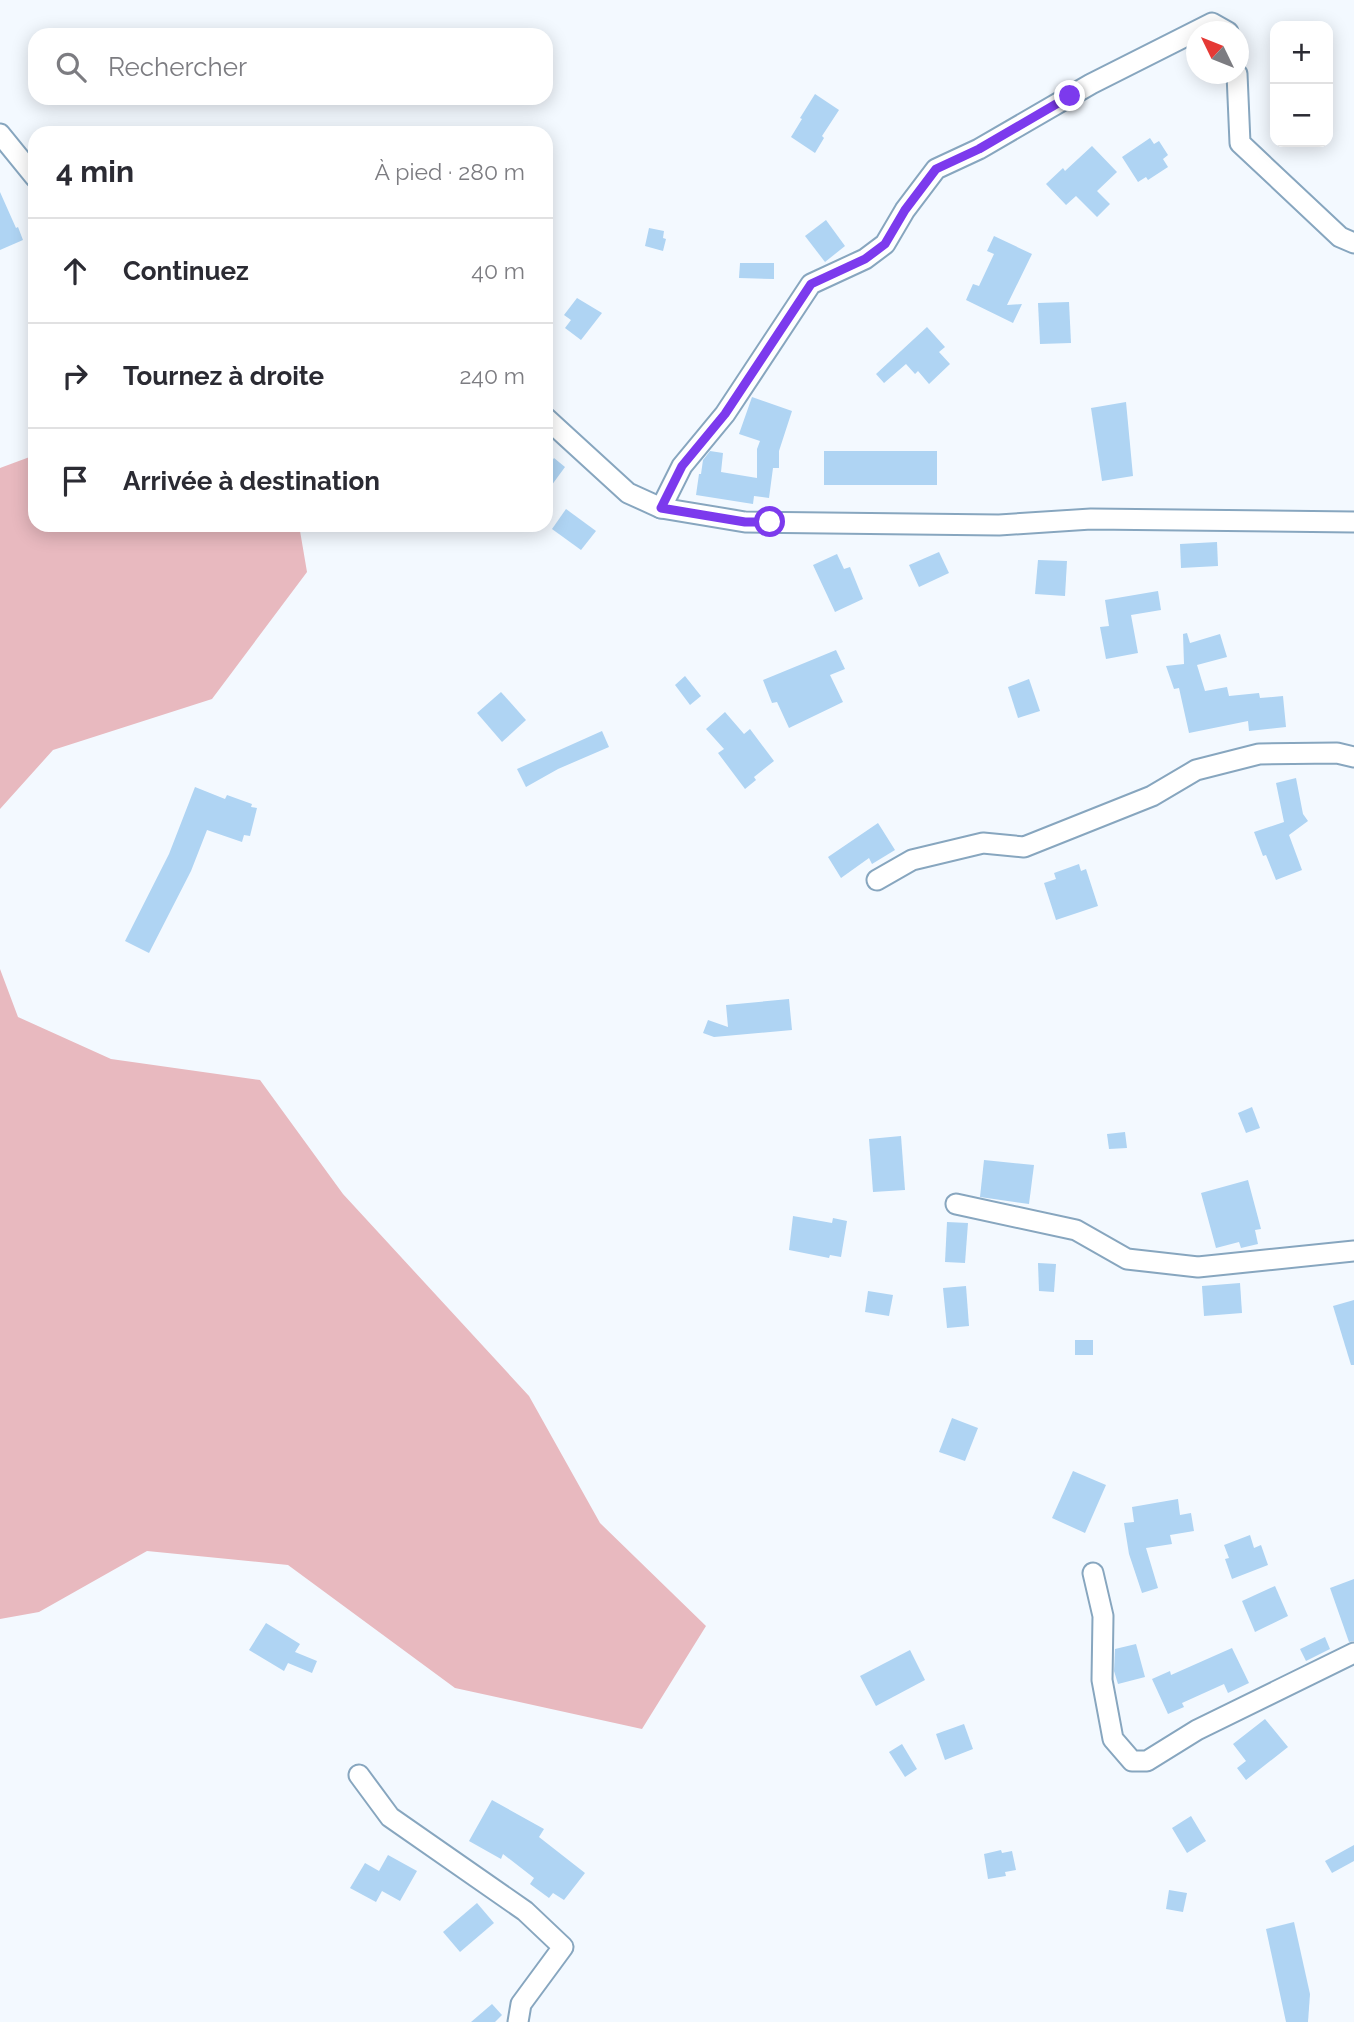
<!DOCTYPE html>
<html lang="fr">
<meta charset="utf-8">
<style>
:root{--surface:#fff;--page:#f2f2f3;--text:#2b2b33;--muted:#7c7c81;--line:#e1e1e2}
body{margin:0;font-family:Raleway,sans-serif;background:var(--page);color:var(--text)}
.controls{position:absolute;right:21px;top:21px;display:grid;overflow:hidden;border-radius:14px;box-shadow:0 4px 18px #0003}
.controls button{width:63px;height:63px;display:grid;place-items:center;padding:0;border:0;border-bottom:2px solid var(--line);background:var(--surface);color:var(--text);font:35px sans-serif}
.compass{position:absolute;left:1186px;top:21px;width:63px;height:63px;border-radius:50%;background:var(--surface);box-shadow:0 4px 18px #0003;rotate:313deg}
.stop{position:absolute;width:21px;height:21px;margin:-16px;border:5px solid #7c3aed;border-radius:50%;background:#fff}
.stop.end{background:#7c3aed;border-color:#fff;box-shadow:0 2px 7px #0008}
.list{margin:0;padding:0;list-style:none}
h2{display:flex;justify-content:space-between;align-items:center;height:91px;margin:0;padding:0 28px;font-size:30px}
h2 small{font-size:23px;font-weight:400;color:var(--muted)}
.list li{display:grid;grid-template-columns:46px 1fr auto;gap:21px;align-items:center;box-sizing:border-box;height:105px;padding:0 28px;border-top:2px solid var(--line)}
.list b{display:block;font-size:26px;white-space:nowrap}
.list em{font-size:23px;font-style:normal;color:var(--muted)}
.icon{flex:none;width:38px;height:38px;fill:none;stroke:currentColor;stroke-width:2;stroke-linecap:round;stroke-linejoin:round}
.map{position:relative;flex:none;width:1354px;height:2022px;overflow:hidden}
.search{position:absolute;background:var(--surface);box-shadow:0 4px 18px #0003;left:28px;top:28px;width:525px;height:77px;display:flex;align-items:center;gap:18px;box-sizing:border-box;padding:0 24px;border-radius:21px;color:var(--muted);font-size:26px}
.panel{position:absolute;background:var(--surface);box-shadow:0 4px 18px #0003;left:28px;top:126px;width:525px;height:406px;border-radius:21px}
.map>svg:first-child{display:block}
</style>
<div class="map">
<svg width="1354" height="2022" viewBox="0 0 1354 2022">
<rect width="100%" height="100%" fill="#f3f9ff"/>
<g fill="#e8b9bf">
<polygon points="35,455 35,525 299,525 307,572 212,699 53,750 0,809 0,468"/>
<polygon points="0,969 18,1017 111,1059 260,1080 343,1194 529,1396 600,1523 706,1626 642,1729 455,1688 288,1565 147,1551 39,1612 0,1619"/>
</g>
<g fill="#afd4f3">
<polygon points="815,94 839,110 822,136 824,138 815,153 791,137 802,119 800,118"/>
<polygon points="1150,138 1154,144 1159,141 1168,155 1163,159 1168,167 1148,180 1146,177 1138,182 1122,157"/>
<polygon points="1092,146 1117,172 1097,191 1110,204 1097,217 1076,196 1066,205 1046,184 1063,168 1065,171"/>
<polygon points="0,192 16,228 18,227 23,240 0,250"/>
<polygon points="826,220 845,246 825,262 805,236"/>
<polygon points="649,228 664,231 663,238 666,239 663,251 645,246"/>
<polygon points="994,236 1032,254 1007,305 1022,304 1013,323 966,300 973,284 979,286 994,254 987,251"/>
<polygon points="740,263 774,263 774,279 739,278"/>
<polygon points="577,298 602,313 581,340 565,328 571,320 564,315"/>
<polygon points="1069,302 1071,343 1040,344 1038,303"/>
<polygon points="927,327 945,347 939,352 950,364 929,384 918,371 915,374 906,364 884,383 876,374"/>
<polygon points="752,397 792,411 779,451 779,468 773,468 769,498 754,496 753,504 696,495 699,474 701,474 703,460 710,451 723,453 721,472 757,478 757,449 760,441 739,434"/>
<polygon points="1126,402 1133,476 1102,481 1091,408"/>
<rect x="824" y="451" width="113" height="34"/>
<polygon points="546,458 551,462 554,458 565,467 546,493"/>
<polygon points="566,509 596,531 581,550 552,529"/>
<polygon points="1217,542 1218,566 1181,568 1180,544"/>
<polygon points="939,552 949,573 919,587 909,565"/>
<polygon points="837,554 844,569 850,567 863,599 835,612 813,565"/>
<polygon points="1038,560 1067,561 1065,596 1035,594"/>
<polygon points="1158,591 1161,610 1131,615 1138,653 1106,659 1100,627 1109,626 1105,600"/>
<polygon points="1187,633 1190,643 1220,634 1227,657 1197,665 1205,691 1227,687 1229,696 1259,693 1260,698 1283,696 1286,727 1249,731 1248,721 1189,733 1179,688 1174,689 1166,666 1184,664 1183,634"/>
<polygon points="836,650 845,669 830,675 843,702 789,728 777,702 772,703 763,680"/>
<polygon points="685,676 701,696 690,705 675,685"/>
<polygon points="1029,679 1040,711 1018,718 1008,687"/>
<polygon points="501,692 526,720 502,742 477,713"/>
<polygon points="725,712 744,734 750,729 774,761 754,777 756,780 745,789 718,753 724,749 706,729"/>
<polygon points="602,731 609,747 558,769 526,787 517,769"/>
<polygon points="1296,778 1303,814 1308,821 1289,835 1302,870 1276,880 1266,855 1263,856 1254,832 1284,822 1276,783"/>
<polygon points="195,787 225,799 227,795 252,804 251,807 257,808 250,836 244,835 242,842 207,830 191,871 149,953 125,941 169,854"/>
<polygon points="878,823 895,850 872,864 869,858 841,878 828,857"/>
<polygon points="1079,864 1081,871 1086,869 1098,906 1056,920 1044,883 1056,879 1054,873"/>
<polygon points="789,999 792,1030 714,1037 703,1033 708,1020 728,1027 726,1005"/>
<polygon points="1252,1107 1260,1128 1246,1133 1238,1113"/>
<polygon points="1125,1132 1127,1148 1109,1149 1107,1134"/>
<polygon points="901,1136 905,1190 873,1192 869,1139"/>
<polygon points="984,1160 1034,1165 1029,1204 980,1197"/>
<polygon points="1248,1180 1261,1229 1255,1230 1258,1244 1241,1248 1239,1242 1216,1248 1201,1193"/>
<polygon points="793,1216 832,1223 833,1218 847,1221 841,1257 830,1255 829,1258 789,1250"/>
<polygon points="947,1222 968,1223 965,1263 945,1262"/>
<polygon points="1038,1263 1056,1264 1054,1292 1039,1291"/>
<polygon points="1240,1283 1242,1313 1204,1316 1202,1286"/>
<polygon points="966,1286 969,1326 947,1328 943,1288"/>
<polygon points="868,1291 893,1295 889,1316 865,1312"/>
<polygon points="1354,1300 1354,1365 1351,1365 1333,1306"/>
<rect x="1075" y="1340" width="18" height="15"/>
<polygon points="952,1418 978,1428 965,1461 939,1452"/>
<polygon points="1073,1471 1106,1485 1085,1533 1052,1518"/>
<polygon points="1178,1499 1180,1515 1191,1513 1194,1531 1170,1535 1172,1544 1146,1548 1158,1588 1142,1593 1129,1554 1124,1523 1134,1522 1132,1507"/>
<polygon points="1250,1535 1254,1548 1261,1545 1268,1565 1232,1579 1225,1559 1229,1558 1224,1545"/>
<polygon points="1354,1579 1354,1641 1349,1642 1330,1588"/>
<polygon points="1275,1586 1288,1616 1255,1632 1242,1601"/>
<polygon points="266,1623 300,1644 295,1652 317,1661 312,1673 288,1663 284,1671 249,1650"/>
<polygon points="1325,1637 1330,1649 1306,1661 1300,1649"/>
<polygon points="1136,1644 1145,1677 1118,1684 1114,1671 1115,1649"/>
<polygon points="1232,1648 1249,1683 1228,1693 1224,1684 1182,1703 1184,1707 1168,1714 1152,1679 1170,1671 1171,1675"/>
<polygon points="910,1650 925,1680 876,1706 860,1676"/>
<polygon points="1265,1719 1288,1747 1246,1780 1237,1768 1246,1761 1233,1744"/>
<polygon points="964,1724 973,1749 945,1760 936,1734"/>
<polygon points="902,1744 917,1769 905,1777 889,1752"/>
<polygon points="492,1800 544,1829 539,1837 585,1873 564,1900 553,1893 549,1898 530,1884 534,1878 503,1854 501,1859 469,1841"/>
<polygon points="1191,1816 1206,1841 1187,1853 1172,1828"/>
<polygon points="1354,1845 1354,1861 1332,1873 1325,1861"/>
<polygon points="1001,1850 1002,1853 1012,1851 1016,1870 1005,1872 1006,1876 988,1879 984,1854"/>
<polygon points="388,1855 417,1871 400,1901 382,1891 376,1902 350,1888 365,1863 379,1871"/>
<polygon points="1169,1890 1187,1893 1183,1912 1166,1909"/>
<polygon points="477,1903 494,1923 460,1952 443,1932"/>
<polygon points="1294,1922 1310,1994 1308,2022 1286,2022 1266,1929"/>
<polygon points="492,2004 502,2015 495,2022 471,2022"/>
</g>
<g fill="none" stroke-linecap="round" stroke-linejoin="round">
<defs>
<g id="street">
<polyline points="1237,74 1240,143 1340,237 1354,243"/>
<polyline points="0,134 35,177"/>
<polyline points="546,418 628,493 661,508 745,522 999,525 1091,519 1354,522"/>
<polyline points="661,508 682,466 725,414 811,284 865,259 885,244 905,210 936,169 979,149 1091,84 1212,23 1228,32"/>
<polyline points="877,880 912,860 983,843 1024,847 1152,796 1196,770 1259,754 1337,753 1354,757"/>
<polyline points="956,1204 1076,1230 1127,1259 1198,1267 1354,1251"/>
<polyline points="1093,1573 1103,1616 1102,1680 1113,1739 1132,1761 1147,1761 1197,1730 1354,1653"/>
<polyline points="359,1775 390,1817 525,1911 563,1947 521,2004 518,2022"/>
</g>
</defs>
<use href="#street" stroke="#87a6bf" stroke-width="23"/>
<use href="#street" stroke="#fff" stroke-width="19"/>
</g>
<g fill="none" stroke-linecap="round" stroke-linejoin="round">
<polyline stroke="#7c3aed" stroke-width="9" points="770,522 745,522 661,508 682,466 725,414 811,284 865,259 885,244 905,210 936,169 979,149 1070,96"/>
</g>
</svg>
<div class="controls">
<button>+</button>
<button>−</button>
</div>
<svg class="compass" viewBox="-18 -18 36 36"><path d="M0-13l5 13h-10z" fill="#e53935"/><path d="M0 13l5-13h-10z" fill="#7c7c81"/></svg>
<div class="stop" style="left:770px;top:522px"></div>
<div class="stop end" style="left:1070px;top:96px"></div>
<div class="search"><svg class="icon" aria-label="search" viewBox="0 0 24 24"><circle cx="10" cy="10" r="6"/><path d="M15 15l6 6"/></svg>Rechercher</div>
<section class="panel">
<h2>4 min<small>À pied · 280 m</small></h2>
<ul class="list">
<li><svg class="icon" aria-label="ahead" viewBox="0 0 24 24"><path d="M12 20V5M6 11l6-6 6 6"/></svg><div><b>Continuez</b></div><em>40 m</em></li>
<li><svg class="icon" aria-label="right" viewBox="0 0 24 24"><path d="M7 20v-9h11M14 6l5 5-5 5"/></svg><div><b>Tournez à droite</b></div><em>240 m</em></li>
<li><svg class="icon" aria-label="arrive" viewBox="0 0 24 24"><path d="M6 21V4h12l-3 4 3 4H6"/></svg><div><b>Arrivée à destination</b></div></li>
</ul>
</section>
</div>
